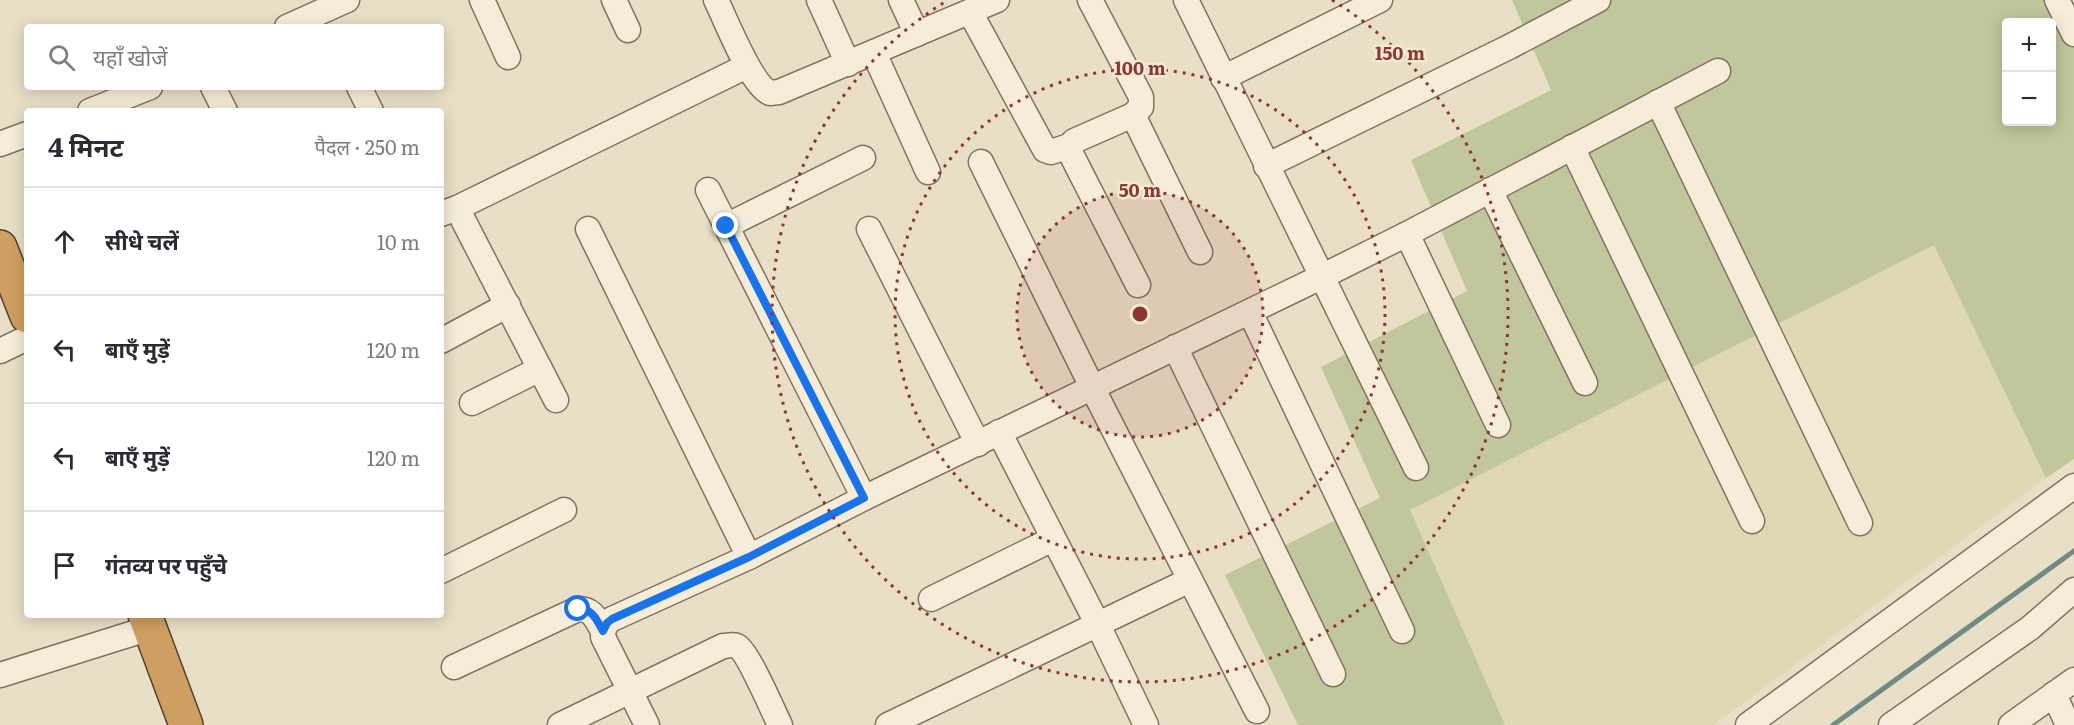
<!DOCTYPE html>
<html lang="hi">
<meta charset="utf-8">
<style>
:root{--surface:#fff;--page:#f7f7f7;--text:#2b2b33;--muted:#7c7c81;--line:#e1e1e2}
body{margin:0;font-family:Literata,"Noto Sans Devanagari",serif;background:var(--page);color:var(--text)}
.controls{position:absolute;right:18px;top:18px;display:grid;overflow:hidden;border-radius:6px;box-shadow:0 3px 15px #0003}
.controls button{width:54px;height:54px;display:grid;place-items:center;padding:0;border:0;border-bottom:2px solid var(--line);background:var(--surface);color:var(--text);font:30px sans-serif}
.stop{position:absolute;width:18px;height:18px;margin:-14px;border:4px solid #1a73e8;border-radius:50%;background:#fff}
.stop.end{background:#1a73e8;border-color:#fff;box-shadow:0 2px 6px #0008}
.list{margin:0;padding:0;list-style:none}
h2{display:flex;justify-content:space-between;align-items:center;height:78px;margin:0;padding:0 24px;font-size:26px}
h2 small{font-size:20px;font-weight:400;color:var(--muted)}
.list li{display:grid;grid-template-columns:39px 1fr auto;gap:18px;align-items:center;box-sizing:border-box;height:108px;padding:0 24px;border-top:2px solid var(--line)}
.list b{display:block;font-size:22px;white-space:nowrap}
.list em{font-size:20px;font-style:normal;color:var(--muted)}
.icon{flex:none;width:33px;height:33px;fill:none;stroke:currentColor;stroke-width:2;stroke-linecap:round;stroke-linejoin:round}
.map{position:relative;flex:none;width:2074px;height:725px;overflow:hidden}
.search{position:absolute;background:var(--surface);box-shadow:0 3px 15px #0003;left:24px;top:24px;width:420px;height:66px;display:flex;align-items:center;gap:15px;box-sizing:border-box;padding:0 21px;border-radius:6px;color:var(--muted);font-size:22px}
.panel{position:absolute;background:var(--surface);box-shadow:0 3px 15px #0003;left:24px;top:108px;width:420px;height:510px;border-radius:6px}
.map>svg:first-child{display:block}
</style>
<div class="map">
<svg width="2074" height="725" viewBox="0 0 2074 725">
<rect width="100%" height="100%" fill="#e9dfc7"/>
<polygon fill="#ded8b5" points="1934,245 2046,478 1714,725 1505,725 1409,510"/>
<path fill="#c1c69c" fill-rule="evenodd" d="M 1512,0 L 2051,0 L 2074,46 L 2074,459 L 2046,478 L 1934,245 L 1410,510 L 1505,725 L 1298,725 L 1225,575 L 1380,498 L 1321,367 L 1467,291 L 1411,160 L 1551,90 ZM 2006,22 L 2052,22 L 2052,122 L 2006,122 Z"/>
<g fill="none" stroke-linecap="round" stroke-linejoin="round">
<polyline stroke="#6f8b84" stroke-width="5" points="1833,725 2074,551"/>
<defs>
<g id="minor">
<polyline points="482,0 508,57"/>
<polyline points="614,0 628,30"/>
<path d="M 716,0 C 726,20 751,85 770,93 L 779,92 L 997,0"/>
<polyline points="819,0 848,64"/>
<polyline points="901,0 917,34"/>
<polyline points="1090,0 1141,97 1141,107 1133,115 1074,141 1068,148 1138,285"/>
<polyline points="1186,0 1416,468"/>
<polyline points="2057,0 2074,34"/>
<polyline points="970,12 1045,150 1051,152 1069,146"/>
<polyline points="287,27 347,0"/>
<polyline points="874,53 928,172"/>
<polyline points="1223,78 1380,0"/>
<polyline points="213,87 225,111"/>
<polyline points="359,87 371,111"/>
<polyline points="1658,102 1860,523"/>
<polyline points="90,111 150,87"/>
<polyline points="1133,115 1200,252"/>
<polyline points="0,144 27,134"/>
<polyline points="1572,147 1752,521"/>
<polyline points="981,162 1093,389 1257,711"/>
<polyline points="1266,166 1509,47 1598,0"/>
<polyline points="708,190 864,498"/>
<polyline points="1490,190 1585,383"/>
<polyline points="457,208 556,400"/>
<polyline points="441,214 457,208 747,66"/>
<polyline points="726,226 863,158"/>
<polyline points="588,229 749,557"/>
<polyline points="869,229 978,444"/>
<polyline points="1407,234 1498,425"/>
<polyline points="1250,312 1402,631"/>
<polyline points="441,341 508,305"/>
<polyline points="1175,347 1333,674"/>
<polyline points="0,351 27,338"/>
<polyline points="472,403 540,369"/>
<polyline points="999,432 1098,625 1146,725"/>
<polyline points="441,571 564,510"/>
<polyline points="931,599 1053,539"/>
<path d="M 454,667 L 578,609 C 593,609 596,619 603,631"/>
<polyline points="0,675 150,628"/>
<polyline points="2054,694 2068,725"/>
<path d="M 560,725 L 723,646 C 727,646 733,644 737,646 C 748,652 773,711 780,725"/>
<path d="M 647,725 L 603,637 C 603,629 605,624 612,619 L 749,557 L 864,498 L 1321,277 L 1407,234 L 1718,71"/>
<polyline points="888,725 1190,580"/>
<polyline points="1748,725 2074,486"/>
<polyline points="1891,725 2030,628 2074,590"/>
<polyline points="2011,725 2074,680"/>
</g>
<g id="highway">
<polyline points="0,247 27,316"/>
<polyline points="145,615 186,725"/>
</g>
</defs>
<use href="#minor" stroke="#83725e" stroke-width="27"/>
<use href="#highway" stroke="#514132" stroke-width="36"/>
<use href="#minor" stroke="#f5edd9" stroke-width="24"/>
<use href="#highway" stroke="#cf9f61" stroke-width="33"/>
</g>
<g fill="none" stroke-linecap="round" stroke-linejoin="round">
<path stroke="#1a73e8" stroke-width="8" d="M 578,609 C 593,609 596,619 603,631 L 607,623 L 612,619 L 749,557 L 864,498 L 726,226"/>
</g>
<circle cx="1140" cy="314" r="123" fill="#8b3535" fill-opacity=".12"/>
<g fill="none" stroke="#8b3535" stroke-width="3" stroke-dasharray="3 6">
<circle cx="1140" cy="314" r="123"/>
<circle cx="1140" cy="314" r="245"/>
<path d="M1332 0A368 368 0 1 1 948 0"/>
</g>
<circle cx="1140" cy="314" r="9" fill="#8b3535" stroke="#f2ead5" stroke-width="3"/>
<g font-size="18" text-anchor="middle" font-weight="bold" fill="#8b3535" stroke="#f2ead5" stroke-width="5" stroke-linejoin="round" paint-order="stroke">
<text x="1400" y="60">150 m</text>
<text x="1140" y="75">100 m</text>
<text x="1140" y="197">50 m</text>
</g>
</svg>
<div class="controls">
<button>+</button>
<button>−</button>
</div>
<div class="stop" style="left:578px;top:609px"></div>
<div class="stop end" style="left:726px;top:226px"></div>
<div class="search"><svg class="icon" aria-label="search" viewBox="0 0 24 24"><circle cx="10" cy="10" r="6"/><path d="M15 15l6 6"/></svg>यहाँ खोजें</div>
<section class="panel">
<h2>4 मिनट<small>पैदल · 250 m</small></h2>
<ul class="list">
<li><svg class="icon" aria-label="ahead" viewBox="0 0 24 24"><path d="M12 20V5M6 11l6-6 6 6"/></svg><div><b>सीधे चलें</b></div><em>10 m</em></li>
<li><svg class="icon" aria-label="left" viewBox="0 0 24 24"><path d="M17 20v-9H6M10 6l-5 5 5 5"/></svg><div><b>बाएँ मुड़ें</b></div><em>120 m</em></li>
<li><svg class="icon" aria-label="left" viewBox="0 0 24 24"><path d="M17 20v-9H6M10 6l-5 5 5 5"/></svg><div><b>बाएँ मुड़ें</b></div><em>120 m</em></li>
<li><svg class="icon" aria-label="arrive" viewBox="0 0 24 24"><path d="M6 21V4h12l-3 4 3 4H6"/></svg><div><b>गंतव्य पर पहुँचे</b></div></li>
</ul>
</section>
</div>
